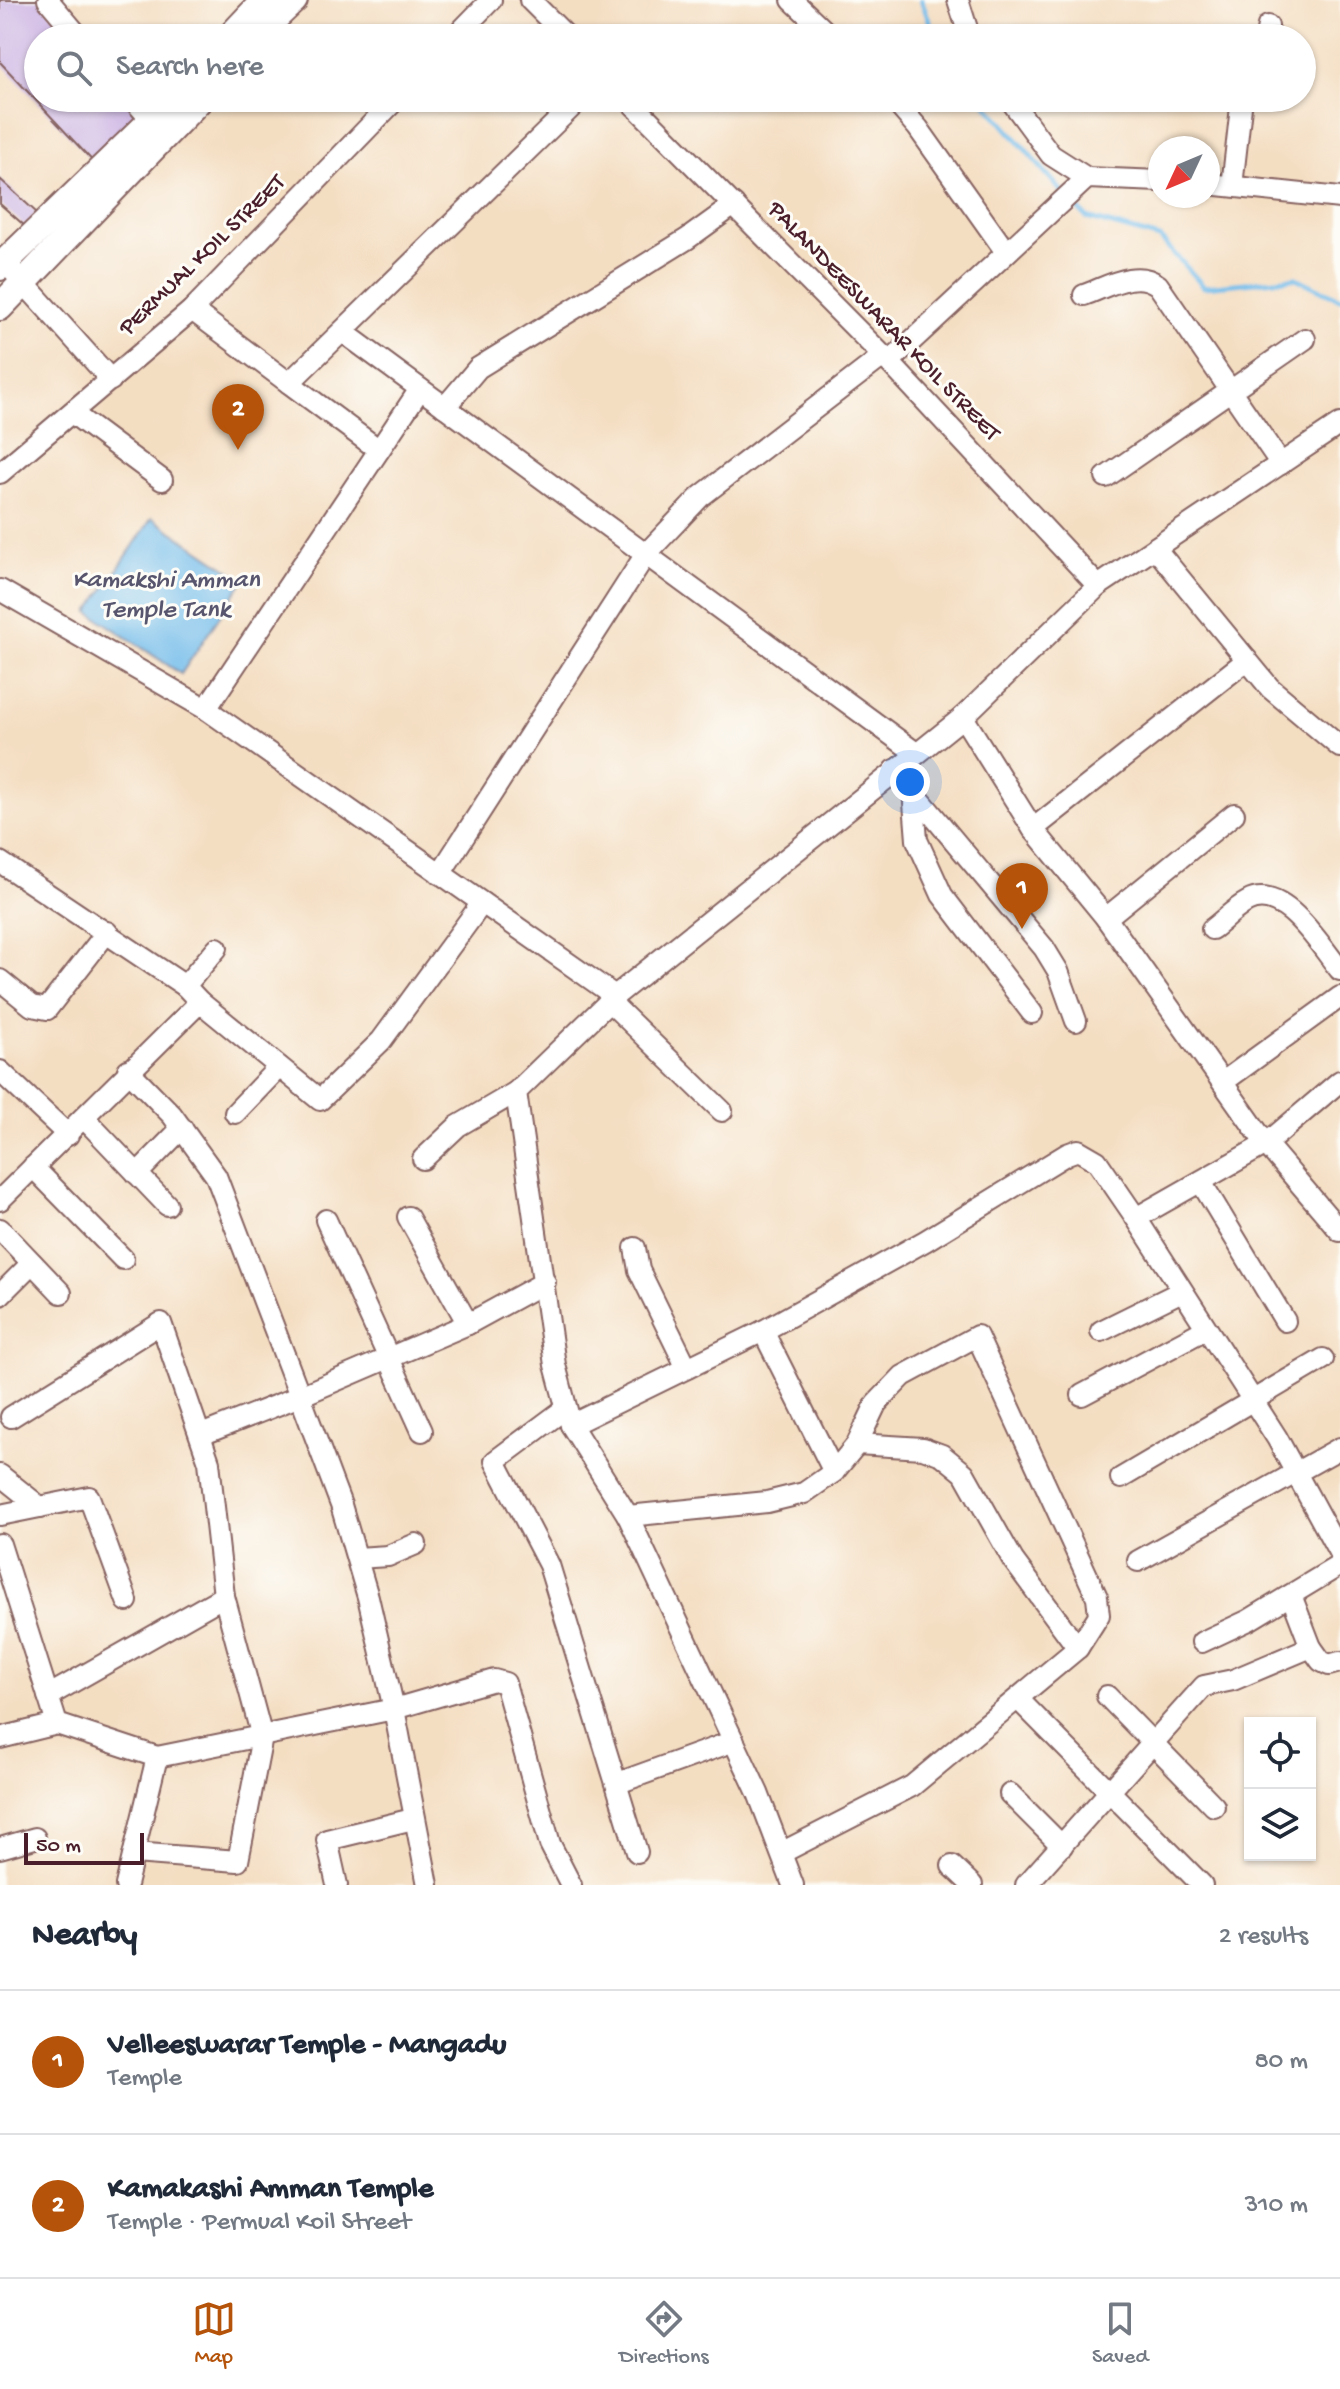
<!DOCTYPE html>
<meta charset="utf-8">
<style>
:root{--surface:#fff;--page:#f2f2f3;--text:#1f2937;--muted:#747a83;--line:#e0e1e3;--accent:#b45309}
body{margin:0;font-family:"Gochi Hand",sans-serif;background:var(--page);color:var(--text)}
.controls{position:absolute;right:24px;bottom:24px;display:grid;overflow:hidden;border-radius:0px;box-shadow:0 2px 6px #0004}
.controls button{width:72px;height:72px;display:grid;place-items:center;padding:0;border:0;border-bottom:2px solid var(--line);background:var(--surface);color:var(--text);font:40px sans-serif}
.compass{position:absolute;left:1148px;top:136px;width:72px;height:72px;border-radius:50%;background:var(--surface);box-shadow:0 2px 6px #0004;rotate:226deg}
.scale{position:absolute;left:24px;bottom:20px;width:120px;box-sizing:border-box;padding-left:8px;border:4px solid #4a1f2b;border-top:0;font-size:22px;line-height:28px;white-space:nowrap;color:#4a1f2b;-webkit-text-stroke:6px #fdfcf7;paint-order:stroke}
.you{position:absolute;left:910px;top:782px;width:28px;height:28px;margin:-20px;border:6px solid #fff;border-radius:50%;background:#1a73e8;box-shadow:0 0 0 12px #1a73e833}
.badge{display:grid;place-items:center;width:52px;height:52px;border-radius:50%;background:var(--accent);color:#fff;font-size:26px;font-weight:700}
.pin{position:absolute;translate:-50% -66px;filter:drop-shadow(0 2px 4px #0008)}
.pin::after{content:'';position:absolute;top:42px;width:28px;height:24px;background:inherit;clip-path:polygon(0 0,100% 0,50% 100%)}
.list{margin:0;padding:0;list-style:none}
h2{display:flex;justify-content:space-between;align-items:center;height:104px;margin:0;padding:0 32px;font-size:34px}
h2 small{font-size:26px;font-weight:400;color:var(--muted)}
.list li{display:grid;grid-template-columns:52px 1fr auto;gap:24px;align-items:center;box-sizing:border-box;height:144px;padding:0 32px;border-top:2px solid var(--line)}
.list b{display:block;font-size:30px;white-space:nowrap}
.list p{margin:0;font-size:26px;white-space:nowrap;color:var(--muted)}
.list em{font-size:26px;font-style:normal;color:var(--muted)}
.icon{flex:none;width:44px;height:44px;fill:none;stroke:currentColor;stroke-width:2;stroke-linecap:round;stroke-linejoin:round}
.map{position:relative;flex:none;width:1340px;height:1885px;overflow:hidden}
.search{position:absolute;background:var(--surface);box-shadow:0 2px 6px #0004;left:24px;right:24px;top:24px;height:88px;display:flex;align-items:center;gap:20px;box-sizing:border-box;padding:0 28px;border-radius:44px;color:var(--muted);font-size:30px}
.sheet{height:392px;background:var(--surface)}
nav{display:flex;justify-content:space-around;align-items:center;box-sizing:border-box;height:112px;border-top:2px solid var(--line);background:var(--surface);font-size:22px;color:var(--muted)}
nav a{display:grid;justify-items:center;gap:4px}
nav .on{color:var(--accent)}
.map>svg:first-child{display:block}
</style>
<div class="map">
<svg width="1340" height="1885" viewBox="0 0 1340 1885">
<rect width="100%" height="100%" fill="#fdfcf7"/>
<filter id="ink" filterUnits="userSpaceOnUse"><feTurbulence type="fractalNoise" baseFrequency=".0125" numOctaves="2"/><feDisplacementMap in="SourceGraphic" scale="16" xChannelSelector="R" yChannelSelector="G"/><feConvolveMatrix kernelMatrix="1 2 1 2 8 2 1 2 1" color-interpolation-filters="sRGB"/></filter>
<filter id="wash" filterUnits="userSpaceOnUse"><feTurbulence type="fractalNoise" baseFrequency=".006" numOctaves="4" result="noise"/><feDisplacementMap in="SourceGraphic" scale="32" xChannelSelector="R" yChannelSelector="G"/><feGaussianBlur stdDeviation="1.8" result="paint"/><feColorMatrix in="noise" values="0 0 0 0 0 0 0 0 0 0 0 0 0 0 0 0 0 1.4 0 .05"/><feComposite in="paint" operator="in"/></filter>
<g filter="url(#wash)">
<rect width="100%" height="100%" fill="#f4dec2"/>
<polygon fill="#71bbea" stroke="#5e6d8a" stroke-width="2" points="152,518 244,580 181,674 89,612"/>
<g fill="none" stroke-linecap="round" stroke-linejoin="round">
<g stroke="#71bbea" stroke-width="5">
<polyline points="921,0 936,38"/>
<polyline points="981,98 1063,193"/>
<polyline points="1070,200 1087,218 1160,238 1204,287 1296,278 1340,299"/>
</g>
</g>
<g id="blocks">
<g fill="#ccb4e3">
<polygon points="0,0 39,0 73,38 38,38 38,98 127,98 148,122 100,169 0,62"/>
<polygon points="0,179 37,213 25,226 0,204"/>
</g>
</g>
</g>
<g filter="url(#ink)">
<use href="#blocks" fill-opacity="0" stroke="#866260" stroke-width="2"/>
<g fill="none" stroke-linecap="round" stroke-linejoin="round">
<defs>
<g id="minor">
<polyline points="48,0 80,38"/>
<polyline points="530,0 568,38"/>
<polyline points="792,0 832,38"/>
<polyline points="958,0 970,38"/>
<polyline points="454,38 491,0"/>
<polyline points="1266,38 1268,26"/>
<polyline points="132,98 153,122"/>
<polyline points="627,98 889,362 1098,586"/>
<polyline points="892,98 918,128 1006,252"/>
<polyline points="1009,98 1051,155 1087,178"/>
<polyline points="1208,184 1340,198"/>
<polyline points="1232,186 1242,98"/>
<polyline points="5,262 111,380"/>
<path d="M 1084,295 C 1107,287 1136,268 1158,285 L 1281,464"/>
<polyline points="192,310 289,383 581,98"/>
<polyline points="343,332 916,753"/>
<polyline points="889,362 1087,178 1160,181"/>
<polyline points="289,383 379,450"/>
<polyline points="445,407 478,368 687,239 734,205"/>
<polyline points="72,413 162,480"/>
<polyline points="0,473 192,310 397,98"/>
<polyline points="1106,477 1305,339"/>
<polyline points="1155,548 1270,688 1340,747"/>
<polyline points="0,590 206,709 615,996 516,1092 555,1365 571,1425 628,1516 758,1793 793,1885"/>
<polyline points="206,709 420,389"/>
<polyline points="963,717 1033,829 1106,918 1266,1144 1340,1231"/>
<polyline points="895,770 1044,948 1058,971 1076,1021"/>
<polyline points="913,790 917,840 942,895 1032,1013"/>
<polyline points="1033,829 1247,660"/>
<polyline points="0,862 185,986"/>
<polyline points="440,874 646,554 700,497 883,356"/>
<polyline points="1106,918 1234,814"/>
<path d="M 1212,929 C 1223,921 1234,909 1247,902 C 1283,882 1321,947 1340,970"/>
<polyline points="0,980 32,1006 47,1009 107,932"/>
<polyline points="615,996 963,717 1098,586 1340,424"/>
<polyline points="200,1002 320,1100 381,1041 482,903"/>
<polyline points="610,1002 722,1111"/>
<polyline points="128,1070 172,1115 216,1176 300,1396 468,1324 545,1282"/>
<polyline points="0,1071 68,1135"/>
<polyline points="1340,1081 1266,1144 1136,1218 1277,1438 1340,1554"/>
<polyline points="1223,1082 1340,997"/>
<polyline points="235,1113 279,1067"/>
<polyline points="84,1118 167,1205"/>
<polyline points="423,1159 458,1126 516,1092"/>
<polyline points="33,1167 123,1259"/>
<polyline points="137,1174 182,1128"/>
<polyline points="1201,1182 1285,1321"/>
<polyline points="0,1200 200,1002 185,986 217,948"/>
<polyline points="408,1217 468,1324"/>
<polyline points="326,1220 422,1431"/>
<polyline points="0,1229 61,1293"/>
<polyline points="635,1248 639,1270 687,1368"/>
<polyline points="0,1295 32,1263"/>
<polyline points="1101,1331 1182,1291"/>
<polyline points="1082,1395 1206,1329"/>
<polyline points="566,1408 495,1461 549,1565 637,1852"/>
<polyline points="11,1417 161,1323 209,1462 224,1596 262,1737 238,1861 134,1853"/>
<polyline points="571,1425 763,1331 925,1241 1067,1154 1078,1150 1097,1161 1136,1218"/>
<polyline points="201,1435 300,1396 341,1505 368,1597 394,1709 494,1680 505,1683 550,1844 571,1885"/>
<polyline points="857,1444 923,1448 942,1455 964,1473 1013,1560 1078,1648"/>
<polyline points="0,1475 40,1507"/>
<polyline points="1121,1478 1323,1359"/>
<polyline points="0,1515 89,1497 127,1601"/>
<polyline points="628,1516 767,1502 804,1493 834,1472 763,1331"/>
<polyline points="0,1544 57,1724 157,1757 126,1885"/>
<polyline points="357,1558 388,1556 416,1544"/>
<polyline points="1138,1561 1340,1448"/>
<polyline points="1291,1595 1311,1647 1321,1661 1329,1665 1340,1662"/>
<polyline points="1202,1642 1249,1620 1340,1565"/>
<polyline points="48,1696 224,1596"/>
<polyline points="1107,1696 1214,1806"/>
<polyline points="1018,1699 1202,1885"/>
<polyline points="0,1738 57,1724"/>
<polyline points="157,1757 394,1709 428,1885"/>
<polyline points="618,1783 734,1741"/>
<polyline points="1010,1794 1062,1846"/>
<polyline points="0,1848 35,1838"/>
<polyline points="783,1852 912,1786 1078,1648 1099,1615 1097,1597 977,1336 903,1376 876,1404 857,1444 834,1472"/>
<polyline points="952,1866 972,1885"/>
<polyline points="337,1885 327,1840 413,1819"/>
<polyline points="1026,1885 1204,1686 1233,1680 1311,1647"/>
</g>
<g id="major">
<polyline points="229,38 265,0"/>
<polyline points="254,38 294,0"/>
<polyline points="0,267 175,98"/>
<polyline points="0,307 201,98"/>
</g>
</defs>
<use href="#minor" stroke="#866260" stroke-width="24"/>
<use href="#major" stroke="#866260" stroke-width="30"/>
<use href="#minor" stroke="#fff" stroke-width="20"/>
<use href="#major" stroke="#fff" stroke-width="26"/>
</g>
</g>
<g text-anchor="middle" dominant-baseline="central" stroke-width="6" stroke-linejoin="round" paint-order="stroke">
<g font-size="24" fill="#4a1f2b" stroke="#fdfcf7">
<text transform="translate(203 256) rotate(-44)">PERMUAL KOIL STREET</text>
<text transform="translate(883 322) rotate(46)">PALANDEESWARAR KOIL STREET</text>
</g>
<g font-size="26" font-style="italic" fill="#58566e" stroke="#fdfcf7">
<text x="166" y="581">Kamakshi Amman<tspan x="166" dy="30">Temple Tank</tspan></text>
</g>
</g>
</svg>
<div class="controls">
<button><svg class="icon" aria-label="locate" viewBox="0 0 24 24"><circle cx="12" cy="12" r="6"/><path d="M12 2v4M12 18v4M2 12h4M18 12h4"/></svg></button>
<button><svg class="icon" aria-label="layers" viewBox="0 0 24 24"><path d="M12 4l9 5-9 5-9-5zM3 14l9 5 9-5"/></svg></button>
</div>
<svg class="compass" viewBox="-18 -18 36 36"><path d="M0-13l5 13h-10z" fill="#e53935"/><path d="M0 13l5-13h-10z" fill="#747a83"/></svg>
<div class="scale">50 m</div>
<div class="you"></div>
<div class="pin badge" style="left:1022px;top:929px">1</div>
<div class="pin badge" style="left:238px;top:450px">2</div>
<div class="search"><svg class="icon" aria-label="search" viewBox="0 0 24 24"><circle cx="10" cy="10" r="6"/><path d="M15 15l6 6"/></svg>Search here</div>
</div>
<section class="sheet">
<h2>Nearby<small>2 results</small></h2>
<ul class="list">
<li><span class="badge">1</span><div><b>Velleeswarar Temple - Mangadu</b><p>Temple</p></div><em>80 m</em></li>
<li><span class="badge">2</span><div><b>Kamakashi Amman Temple</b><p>Temple · Permual Koil Street</p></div><em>310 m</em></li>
</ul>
</section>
<nav>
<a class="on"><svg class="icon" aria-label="map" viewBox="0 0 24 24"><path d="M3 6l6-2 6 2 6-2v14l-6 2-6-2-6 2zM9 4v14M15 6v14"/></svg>Map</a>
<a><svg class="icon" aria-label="directions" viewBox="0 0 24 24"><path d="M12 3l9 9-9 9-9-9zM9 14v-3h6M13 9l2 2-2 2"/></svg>Directions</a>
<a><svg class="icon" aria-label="saved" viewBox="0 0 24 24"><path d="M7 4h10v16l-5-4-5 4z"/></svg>Saved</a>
</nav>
